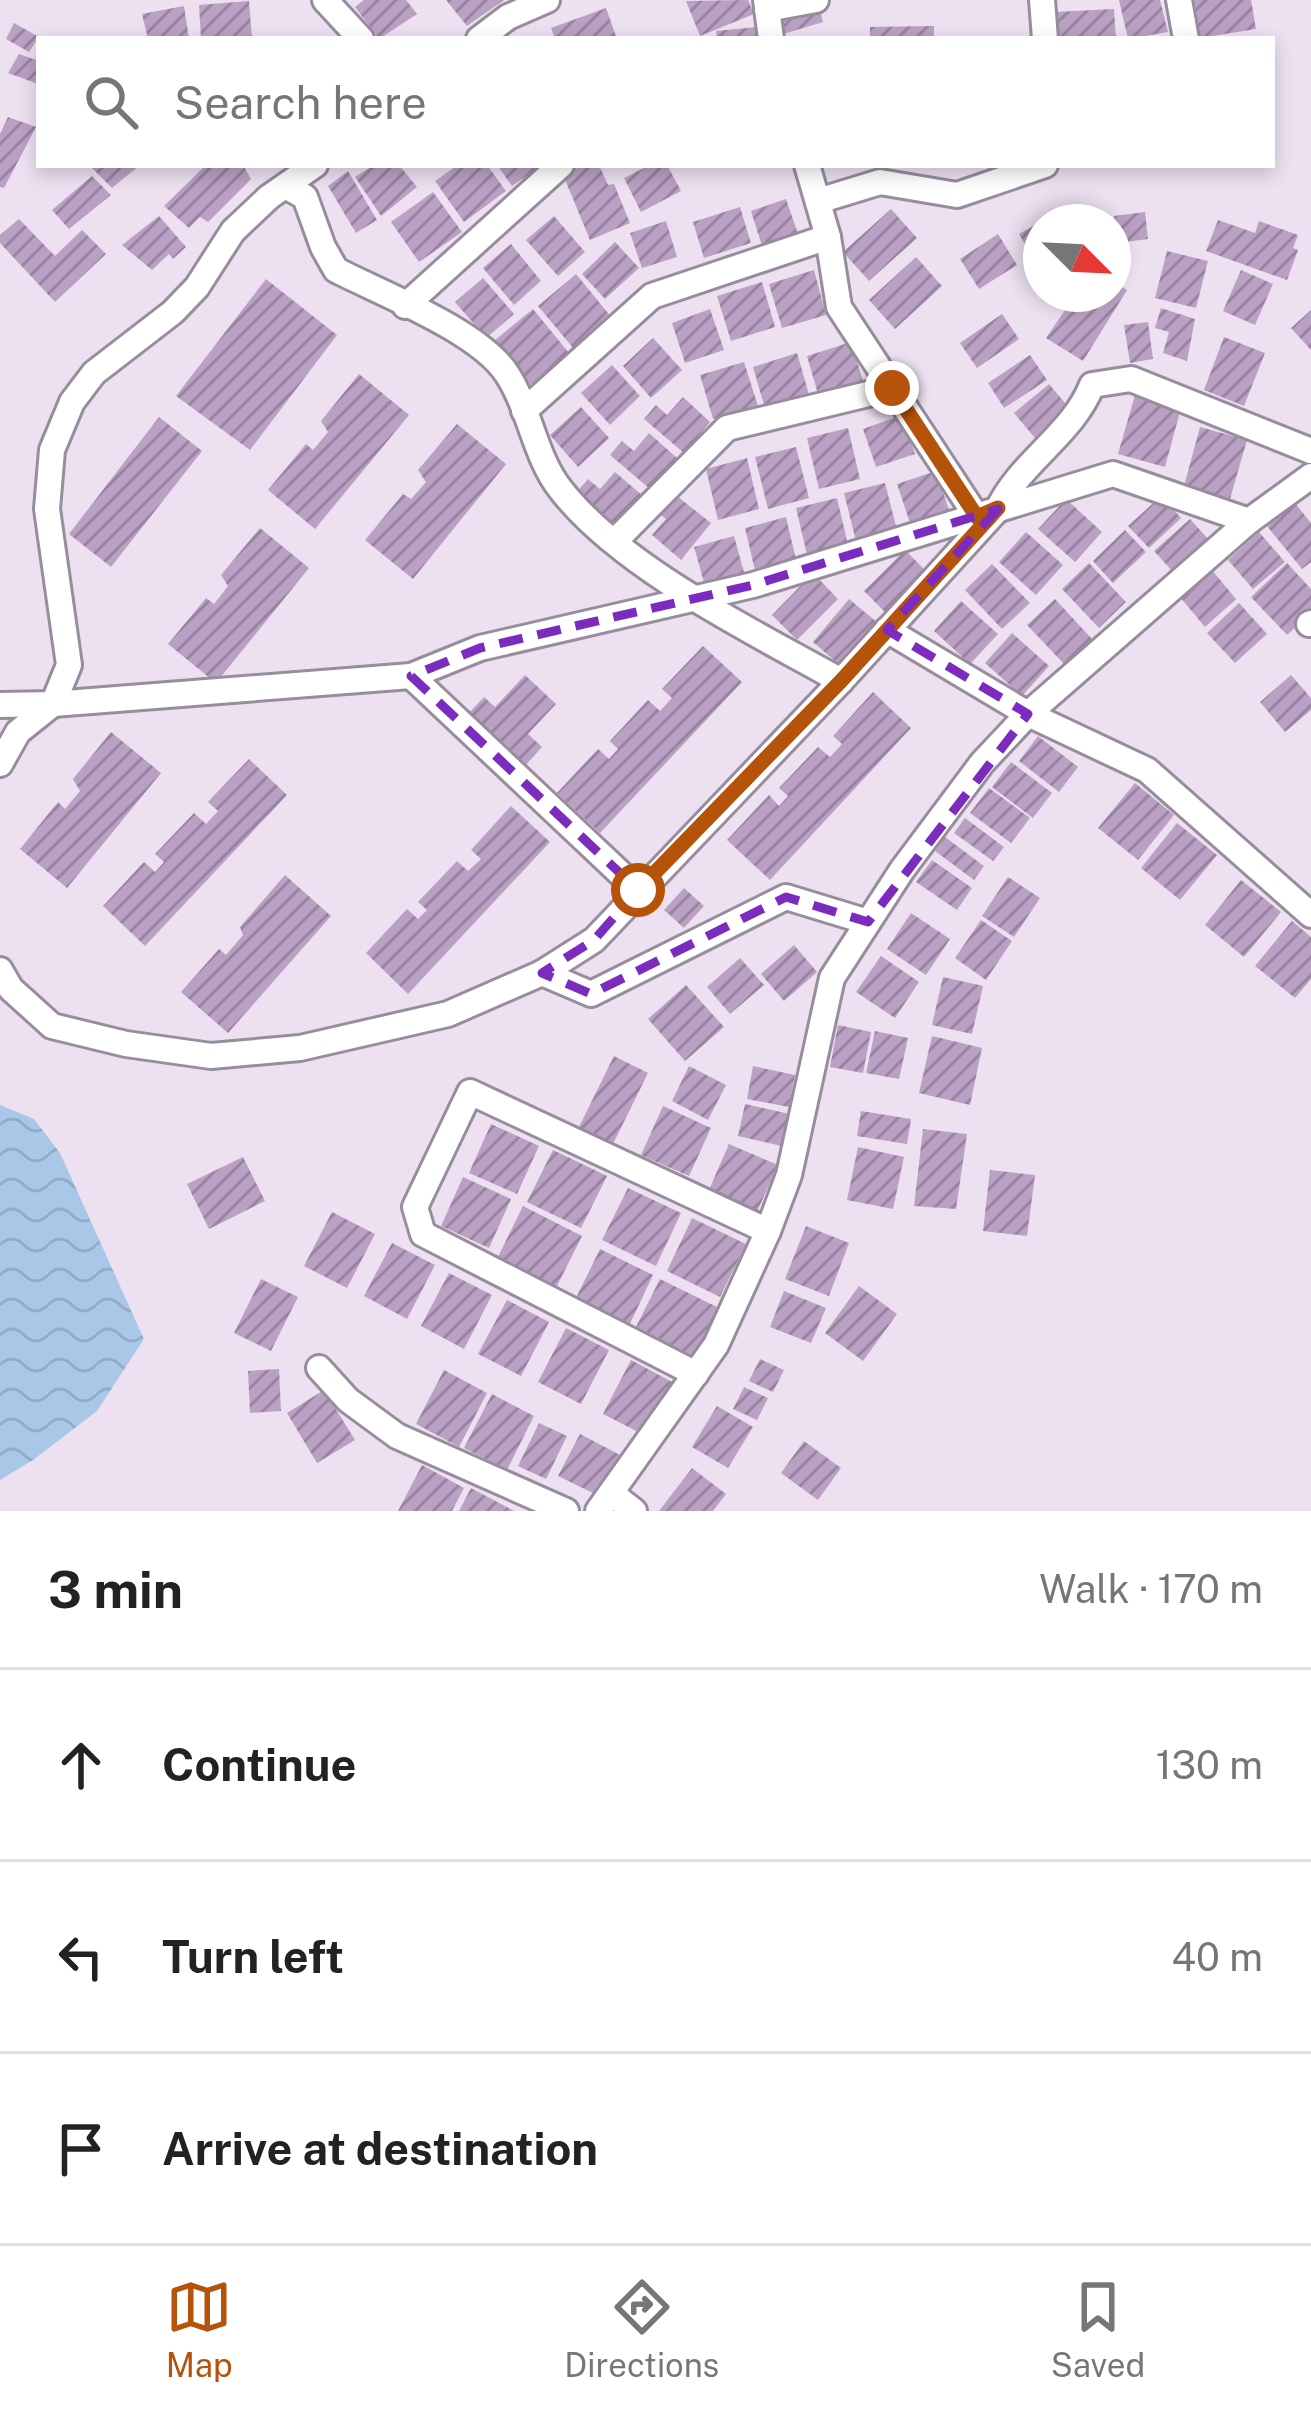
<!DOCTYPE html>
<meta charset="utf-8">
<style>
:root{--surface:#fff;--page:#f6f6f6;--text:#222;--muted:#767676;--line:#e0e0e0;--accent:#b45309}
body{margin:0;font-family:"Public Sans",sans-serif;background:var(--page);color:var(--text)}
.compass{position:absolute;left:1023px;top:204px;width:108px;height:108px;border-radius:50%;background:var(--surface);box-shadow:0 6px 18px #0003;rotate:114deg}
.stop{position:absolute;width:36px;height:36px;margin:-27px;border:9px solid #b45309;border-radius:50%;background:#fff}
.stop.end{background:#b45309;border-color:#fff;box-shadow:0 3px 12px #0008}
.list{margin:0;padding:0;list-style:none}
h2{display:flex;justify-content:space-between;align-items:center;height:156px;margin:0;padding:0 48px;font-size:51px}
h2 small{font-size:39px;font-weight:400;color:var(--muted)}
.list li{display:grid;grid-template-columns:78px 1fr auto;gap:36px;align-items:center;box-sizing:border-box;height:192px;padding:0 48px;border-top:3px solid var(--line)}
.list b{display:block;font-size:45px;white-space:nowrap}
.list em{font-size:39px;font-style:normal;color:var(--muted)}
.icon{flex:none;width:66px;height:66px;fill:none;stroke:currentColor;stroke-width:2;stroke-linecap:round;stroke-linejoin:round}
.map{position:relative;flex:none;width:1311px;height:1511px;overflow:hidden}
.search{position:absolute;background:var(--surface);box-shadow:0 6px 18px #0003;left:36px;right:36px;top:36px;height:132px;display:flex;align-items:center;gap:30px;box-sizing:border-box;padding:0 42px;border-radius:0px;color:var(--muted);font-size:45px}
.sheet{height:732px;background:var(--surface)}
nav{display:flex;justify-content:space-around;align-items:center;box-sizing:border-box;height:168px;border-top:3px solid var(--line);background:var(--surface);font-size:33px;color:var(--muted)}
nav a{display:grid;justify-items:center;gap:6px}
nav .on{color:var(--accent)}
.map>svg:first-child{display:block}
</style>
<div class="map">
<svg width="1311" height="1511" viewBox="0 0 1311 1511">
<defs>
<pattern id="water-waves" width="16" height="10" patternUnits="userSpaceOnUse" patternTransform="scale(3)"><rect width="16" height="10" fill="#a9c8e8"/><path d="M0 5q4-4 8 0t8 0" fill="none" stroke="#92acc7"/></pattern>
<pattern id="building-hatch" width="6" height="6" patternUnits="userSpaceOnUse" patternTransform="scale(3)"><rect width="6" height="6" fill="#baa1c4"/><path d="M-1 1l2-2M0 6l6-6M5 7l2-2" fill="none" stroke="#9883a0"/></pattern>
</defs>
<rect width="100%" height="100%" fill="#ede1f1"/>
<polygon fill="url(#water-waves)" points="0,1105 34,1119 60,1153 144,1339 97,1411 33,1460 0,1480"/>
<g fill="url(#building-hatch)">
<polygon points="364,0 406,0 417,14 379,39 355,7"/>
<polygon points="446,0 504,0 467,26"/>
<polygon points="748,0 754,14 700,36 686,1"/>
<polygon points="1119,0 1160,0 1168,32 1128,39"/>
<polygon points="1194,0 1251,0 1256,29 1200,38"/>
<polygon points="249,1 252,38 201,39 199,5"/>
<polygon points="184,6 189,39 148,39 142,14"/>
<polygon points="819,6 823,22 780,35 775,20"/>
<polygon points="606,8 617,39 555,39 551,28"/>
<polygon points="1114,9 1116,39 1056,39 1055,12"/>
<polygon points="14,23 39,37 29,52 6,39"/>
<polygon points="934,26 934,39 870,39 870,27"/>
<polygon points="757,27 758,39 717,39 716,31"/>
<polygon points="19,54 39,61 38,84 8,73"/>
<polygon points="8,117 36,127 4,188 0,187 0,134"/>
<polygon points="89,165 140,165 112,188"/>
<polygon points="206,165 243,165 251,179 208,222 200,217 189,228 164,206"/>
<polygon points="374,165 399,165 417,187 381,216 355,177"/>
<polygon points="458,165 487,165 506,191 464,222 435,181"/>
<polygon points="497,165 542,165 512,186"/>
<polygon points="572,165 599,165 608,185 614,184 630,223 590,240 561,170"/>
<polygon points="650,165 667,165 681,191 641,212 624,178"/>
<polygon points="348,171 377,220 356,233 328,186"/>
<polygon points="92,176 111,195 69,229 52,210"/>
<polygon points="433,192 462,232 419,262 391,222"/>
<polygon points="786,199 798,234 762,246 751,211"/>
<polygon points="740,207 751,243 704,258 693,222"/>
<polygon points="891,209 917,238 869,281 843,252"/>
<polygon points="1145,212 1148,239 1118,243 1114,216"/>
<polygon points="159,216 186,247 173,259 169,254 152,270 122,245"/>
<polygon points="554,216 585,252 558,276 526,240"/>
<polygon points="1049,217 1052,222 1041,222 1041,272 1019,234"/>
<polygon points="19,219 55,256 82,230 106,254 55,302 0,243 0,235"/>
<polygon points="1218,220 1255,233 1259,221 1298,235 1293,248 1298,250 1287,280 1206,251"/>
<polygon points="666,221 677,257 642,268 630,233"/>
<polygon points="998,234 1017,265 979,289 960,259"/>
<polygon points="615,242 639,268 605,299 582,274"/>
<polygon points="511,244 541,281 514,305 483,268"/>
<polygon points="1167,251 1208,261 1196,308 1155,298"/>
<polygon points="916,257 942,286 895,329 869,300"/>
<polygon points="814,270 826,315 782,328 769,284"/>
<polygon points="1241,270 1273,284 1255,325 1223,311"/>
<polygon points="576,274 612,318 574,349 538,306"/>
<polygon points="483,278 514,314 486,338 455,302"/>
<polygon points="266,279 337,335 250,450 176,396"/>
<polygon points="1113,281 1127,290 1083,361 1046,338 1076,294 1113,294"/>
<polygon points="762,282 775,327 731,341 717,296"/>
<polygon points="1161,308 1195,319 1187,361 1163,353 1169,332 1155,328"/>
<polygon points="533,309 569,353 531,385 494,341"/>
<polygon points="710,309 724,350 685,363 672,323"/>
<polygon points="1311,310 1311,350 1291,328"/>
<polygon points="1002,314 1019,339 977,368 960,343"/>
<polygon points="1148,322 1153,359 1130,363 1124,325"/>
<polygon points="1224,337 1265,353 1244,406 1204,390"/>
<polygon points="653,338 682,370 651,398 623,366"/>
<polygon points="851,342 865,387 820,401 807,356"/>
<polygon points="797,353 810,398 766,412 753,367"/>
<polygon points="1030,355 1047,380 1004,408 988,383"/>
<polygon points="744,362 758,406 713,419 700,375"/>
<polygon points="612,365 640,396 610,425 581,393"/>
<polygon points="359,374 409,415 315,529 268,490 306,444 313,450 328,432 321,421"/>
<polygon points="1049,384 1070,409 1035,438 1014,413"/>
<polygon points="1135,395 1181,408 1165,467 1118,454"/>
<polygon points="683,397 710,422 684,453 644,419 656,405 667,415"/>
<polygon points="581,407 609,438 578,467 550,435"/>
<polygon points="902,415 915,454 876,467 863,429"/>
<polygon points="159,417 202,451 111,567 69,534"/>
<polygon points="457,424 506,464 413,579 365,540 403,494 411,499 426,482 418,470"/>
<polygon points="1200,427 1247,440 1230,499 1184,486"/>
<polygon points="848,428 860,479 819,489 807,438"/>
<polygon points="649,433 677,458 650,489 610,455 622,441 634,451"/>
<polygon points="796,447 809,498 768,509 755,457"/>
<polygon points="747,458 759,509 718,520 706,469"/>
<polygon points="936,471 949,510 910,523 897,484"/>
<polygon points="615,472 643,496 616,527 576,493 588,479 600,489"/>
<polygon points="885,483 898,534 857,545 844,493"/>
<polygon points="673,493 711,523 681,560 652,535 666,519 657,512"/>
<polygon points="1161,496 1181,518 1149,548 1128,526"/>
<polygon points="837,498 849,549 808,559 796,508"/>
<polygon points="1066,499 1102,532 1075,562 1038,529"/>
<polygon points="1295,503 1311,523 1311,562 1302,569 1267,526"/>
<polygon points="786,517 798,568 757,579 745,528"/>
<polygon points="1190,519 1210,541 1174,573 1154,551"/>
<polygon points="260,528 309,568 216,683 168,644 206,598 214,604 228,586 221,575"/>
<polygon points="1125,530 1146,552 1113,583 1093,561"/>
<polygon points="1026,532 1063,565 1036,595 999,562"/>
<polygon points="1259,532 1285,562 1253,589 1228,560"/>
<polygon points="734,536 745,576 705,586 694,547"/>
<polygon points="905,550 930,575 889,616 864,591"/>
<polygon points="1089,563 1126,602 1099,628 1062,589"/>
<polygon points="1287,563 1311,589 1311,613 1287,635 1251,597"/>
<polygon points="992,564 1030,603 1002,629 965,590"/>
<polygon points="1211,569 1236,599 1205,627 1180,597"/>
<polygon points="813,573 838,599 797,640 772,615"/>
<polygon points="849,599 878,623 842,667 813,642"/>
<polygon points="1055,599 1092,639 1064,664 1027,625"/>
<polygon points="961,601 998,634 970,664 934,631"/>
<polygon points="1239,603 1267,634 1235,663 1207,633"/>
<polygon points="1012,633 1049,666 1022,696 985,663"/>
<polygon points="703,646 742,682 600,833 557,793 598,749 609,759 618,749 610,741 648,700 660,711 672,698 662,689"/>
<polygon points="525,675 556,704 528,734 542,747 525,766 469,713 484,697 495,707"/>
<polygon points="1291,675 1311,698 1311,710 1285,732 1260,702"/>
<polygon points="873,692 911,728 770,880 727,840 769,795 779,806 788,796 779,788 818,747 830,757 842,744 833,736"/>
<polygon points="111,732 161,773 67,888 20,849 58,802 65,809 80,791 73,779"/>
<polygon points="1038,736 1078,767 1059,792 1019,761"/>
<polygon points="249,759 287,795 145,946 103,906 144,862 155,872 164,862 155,854 194,813 206,824 218,811 208,802"/>
<polygon points="1011,762 1052,793 1033,818 992,787"/>
<polygon points="1135,783 1174,815 1138,860 1098,828"/>
<polygon points="989,788 1030,818 1011,843 970,813"/>
<polygon points="511,806 550,842 408,994 366,953 407,909 418,919 427,910 418,902 457,861 468,871 481,859 471,850"/>
<polygon points="965,818 1004,847 993,861 954,833"/>
<polygon points="1177,823 1217,855 1180,900 1141,868"/>
<polygon points="945,837 984,866 974,880 935,851"/>
<polygon points="932,860 972,888 957,910 916,882"/>
<polygon points="285,875 331,916 228,1033 181,992 219,949 226,955 243,935 240,927"/>
<polygon points="1008,877 1040,898 1014,937 982,916"/>
<polygon points="1241,880 1281,912 1244,957 1205,925"/>
<polygon points="684,888 704,906 684,928 664,910"/>
<polygon points="911,913 950,939 926,975 887,949"/>
<polygon points="981,920 1012,941 986,980 955,958"/>
<polygon points="1292,921 1311,937 1311,979 1295,998 1255,966"/>
<polygon points="794,945 817,972 784,1001 761,974"/>
<polygon points="881,956 919,982 895,1018 856,992"/>
<polygon points="740,958 764,985 730,1014 707,987"/>
<polygon points="943,977 983,986 972,1034 932,1025"/>
<polygon points="686,985 724,1027 685,1061 648,1019"/>
<polygon points="838,1025 871,1032 863,1073 830,1067"/>
<polygon points="875,1031 908,1038 899,1079 866,1073"/>
<polygon points="932,1036 982,1048 970,1105 919,1093"/>
<polygon points="614,1056 648,1073 612,1146 578,1129"/>
<polygon points="689,1066 726,1085 708,1120 672,1101"/>
<polygon points="753,1066 795,1075 789,1107 747,1099"/>
<polygon points="745,1104 794,1115 786,1147 738,1136"/>
<polygon points="663,1106 711,1128 689,1176 641,1155"/>
<polygon points="861,1111 911,1119 907,1144 857,1136"/>
<polygon points="491,1124 539,1146 517,1194 469,1173"/>
<polygon points="923,1129 967,1134 956,1209 914,1206"/>
<polygon points="729,1144 778,1165 756,1214 708,1192"/>
<polygon points="858,1147 904,1157 893,1209 847,1200"/>
<polygon points="553,1150 607,1176 581,1228 527,1202"/>
<polygon points="243,1157 265,1201 209,1229 187,1184"/>
<polygon points="990,1170 1035,1175 1027,1236 983,1231"/>
<polygon points="463,1177 511,1199 489,1248 441,1226"/>
<polygon points="628,1188 681,1213 656,1266 602,1240"/>
<polygon points="523,1206 582,1236 556,1288 497,1259"/>
<polygon points="332,1212 375,1234 347,1288 304,1266"/>
<polygon points="692,1218 746,1244 720,1297 667,1271"/>
<polygon points="806,1226 849,1243 829,1296 785,1279"/>
<polygon points="392,1243 435,1265 407,1319 364,1296"/>
<polygon points="600,1249 653,1275 628,1328 574,1302"/>
<polygon points="449,1273 492,1295 464,1349 421,1326"/>
<polygon points="261,1279 298,1297 271,1351 234,1333"/>
<polygon points="660,1279 719,1308 693,1361 634,1331"/>
<polygon points="859,1286 897,1314 863,1361 825,1333"/>
<polygon points="784,1291 826,1308 811,1343 770,1327"/>
<polygon points="507,1300 549,1322 521,1376 478,1354"/>
<polygon points="566,1328 609,1350 581,1404 538,1382"/>
<polygon points="760,1359 784,1370 773,1392 749,1381"/>
<polygon points="631,1360 674,1383 646,1436 603,1414"/>
<polygon points="279,1369 281,1411 250,1413 248,1371"/>
<polygon points="444,1370 487,1393 459,1447 416,1424"/>
<polygon points="744,1387 768,1398 757,1420 733,1409"/>
<polygon points="324,1390 355,1440 317,1463 287,1413"/>
<polygon points="492,1394 534,1416 507,1470 464,1448"/>
<polygon points="717,1406 753,1427 728,1468 692,1447"/>
<polygon points="539,1423 567,1436 546,1479 518,1466"/>
<polygon points="580,1434 622,1456 601,1497 558,1476"/>
<polygon points="804,1441 841,1468 818,1500 781,1473"/>
<polygon points="422,1465 464,1488 452,1511 398,1511"/>
<polygon points="692,1468 726,1494 713,1511 659,1511"/>
<polygon points="471,1488 514,1511 459,1511"/>
</g>
<g fill="none" stroke-linecap="round" stroke-linejoin="round">
<defs>
<g id="street">
<polyline points="325,0 361,39"/>
<polyline points="766,0 771,39"/>
<polyline points="1042,0 1045,39"/>
<polyline points="1179,0 1186,39"/>
<polyline points="767,9 816,0"/>
<polyline points="479,39 508,17 547,0"/>
<polyline points="807,165 828,237 839,307 977,517"/>
<path d="M 287,187 L 305,197 L 323,247 L 336,270 C 383,294 479,331 507,374 C 530,409 535,458 561,490 C 623,569 754,632 841,681"/>
<polyline points="818,201 880,182 957,195 1045,165"/>
<polyline points="405,306 561,165"/>
<polyline points="524,411 652,296 828,237"/>
<polyline points="615,541 727,428 893,388"/>
<polyline points="1309,624 1311,623"/>
<polyline points="887,630 1028,714 1147,770 1311,915"/>
<polyline points="411,676 638,890"/>
<polyline points="0,705 53,704 411,676 480,648 753,585 1113,474 1249,521"/>
<polyline points="0,764 18,732 53,704 69,665 47,509 52,450 72,402 94,373 173,312 197,287 233,231 269,197 315,165"/>
<path d="M 0,970 L 11,989 L 52,1026 L 126,1044 L 211,1056 L 300,1048 L 448,1014 L 542,973 L 594,940 L 841,681 L 998,509 C 1021,461 1073,434 1092,385 L 1131,379 L 1311,451"/>
<polyline points="542,973 591,994 786,897 868,922"/>
<polyline points="319,1368 348,1400 397,1436 566,1511"/>
<polyline points="696,1374 423,1234 415,1207 470,1092 768,1231"/>
<polyline points="611,1493 634,1511"/>
<polyline points="598,1511 716,1345 768,1231 789,1175 832,978 902,870 982,763 1028,714 1249,521 1311,476"/>
</g>
</defs>
<use href="#street" stroke="#978d9c" stroke-width="30"/>
<use href="#street" stroke="#fff" stroke-width="24"/>
</g>
<g fill="none" stroke-linecap="round" stroke-linejoin="round">
<polyline stroke="#b45309" stroke-width="15" points="638,890 841,681 998,508 977,517 892,388"/>
</g>
<path fill="none" stroke="#7b2cbf" stroke-width="9" stroke-dasharray="24 15" stroke-linejoin="round" d="M 998,509 L 887,630 L 1028,714 L 868,922 L 786,897 L 591,994 L 542,973 L 594,940 L 638,890 L 411,676 L 480,648 L 753,585 Z"/>
</svg>
<svg class="compass" viewBox="-18 -18 36 36"><path d="M0-13l5 13h-10z" fill="#e53935"/><path d="M0 13l5-13h-10z" fill="#767676"/></svg>
<div class="stop" style="left:638px;top:890px"></div>
<div class="stop end" style="left:892px;top:388px"></div>
<div class="search"><svg class="icon" aria-label="search" viewBox="0 0 24 24"><circle cx="10" cy="10" r="6"/><path d="M15 15l6 6"/></svg>Search here</div>
</div>
<section class="sheet">
<h2>3 min<small>Walk · 170 m</small></h2>
<ul class="list">
<li><svg class="icon" aria-label="ahead" viewBox="0 0 24 24"><path d="M12 20V5M6 11l6-6 6 6"/></svg><div><b>Continue</b></div><em>130 m</em></li>
<li><svg class="icon" aria-label="left" viewBox="0 0 24 24"><path d="M17 20v-9H6M10 6l-5 5 5 5"/></svg><div><b>Turn left</b></div><em>40 m</em></li>
<li><svg class="icon" aria-label="arrive" viewBox="0 0 24 24"><path d="M6 21V4h12l-3 4 3 4H6"/></svg><div><b>Arrive at destination</b></div></li>
</ul>
</section>
<nav>
<a class="on"><svg class="icon" aria-label="map" viewBox="0 0 24 24"><path d="M3 6l6-2 6 2 6-2v14l-6 2-6-2-6 2zM9 4v14M15 6v14"/></svg>Map</a>
<a><svg class="icon" aria-label="directions" viewBox="0 0 24 24"><path d="M12 3l9 9-9 9-9-9zM9 14v-3h6M13 9l2 2-2 2"/></svg>Directions</a>
<a><svg class="icon" aria-label="saved" viewBox="0 0 24 24"><path d="M7 4h10v16l-5-4-5 4z"/></svg>Saved</a>
</nav>
